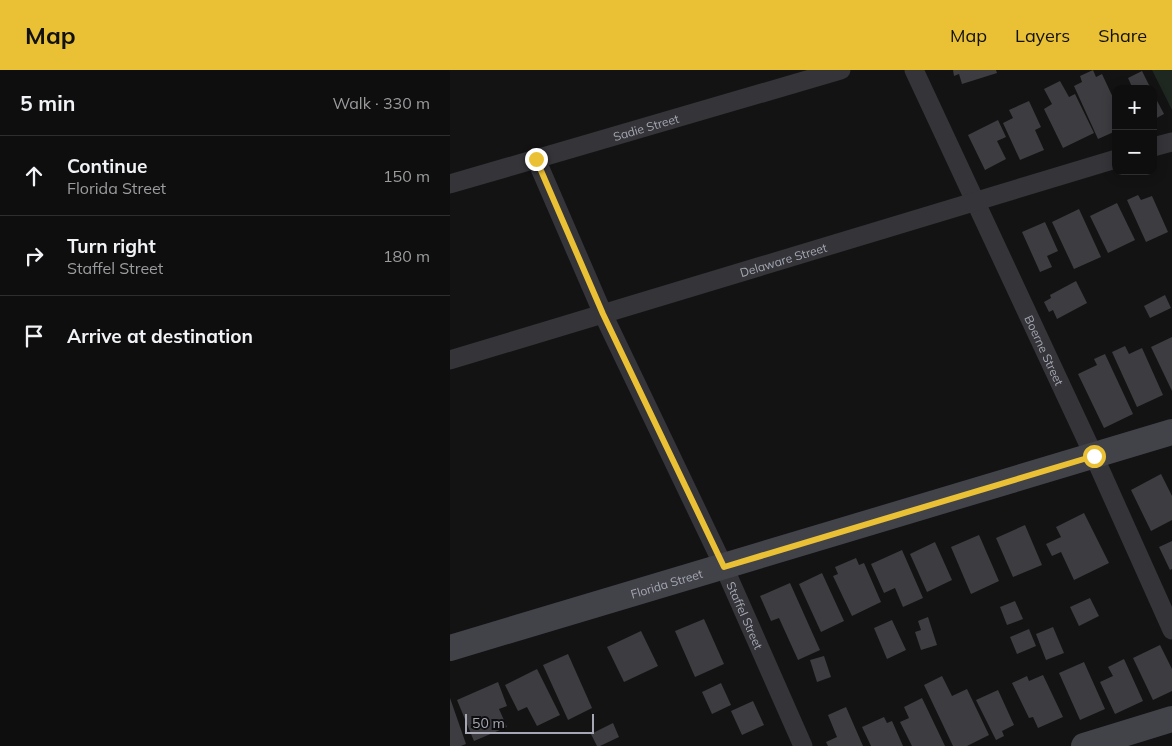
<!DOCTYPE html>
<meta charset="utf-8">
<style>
:root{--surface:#0e0e0f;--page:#171718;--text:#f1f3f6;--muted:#9b9c9e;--line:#2e2e2f;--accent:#eac035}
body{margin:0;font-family:Mulish,sans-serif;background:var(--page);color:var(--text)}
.controls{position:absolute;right:15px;top:15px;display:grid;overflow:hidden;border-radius:10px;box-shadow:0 2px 12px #0003}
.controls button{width:45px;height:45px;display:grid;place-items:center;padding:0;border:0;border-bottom:1px solid var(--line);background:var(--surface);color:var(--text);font:25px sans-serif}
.scale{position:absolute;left:15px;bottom:12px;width:129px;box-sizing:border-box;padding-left:5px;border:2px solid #a5a8b4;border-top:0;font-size:14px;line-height:18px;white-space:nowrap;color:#a5a8b4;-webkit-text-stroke:4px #0e0e0f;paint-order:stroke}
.stop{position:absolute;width:15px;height:15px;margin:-11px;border:4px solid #eac035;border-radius:50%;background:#fff}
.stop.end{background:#eac035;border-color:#fff;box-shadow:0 1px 5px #0008}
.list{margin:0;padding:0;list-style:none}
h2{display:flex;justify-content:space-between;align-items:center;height:65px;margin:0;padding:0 20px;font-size:21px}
h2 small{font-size:16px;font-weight:400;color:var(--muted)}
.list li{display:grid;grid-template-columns:32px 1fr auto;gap:15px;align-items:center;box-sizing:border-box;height:80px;padding:0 20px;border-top:1px solid var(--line)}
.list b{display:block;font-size:19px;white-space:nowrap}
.list p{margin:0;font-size:16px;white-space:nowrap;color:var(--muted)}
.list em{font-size:16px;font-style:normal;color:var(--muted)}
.icon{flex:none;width:28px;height:28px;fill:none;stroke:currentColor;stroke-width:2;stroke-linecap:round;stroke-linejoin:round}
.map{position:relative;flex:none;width:722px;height:676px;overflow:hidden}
header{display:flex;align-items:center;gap:30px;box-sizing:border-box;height:70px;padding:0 25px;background:var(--accent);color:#111}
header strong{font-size:24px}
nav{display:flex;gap:28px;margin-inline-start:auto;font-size:18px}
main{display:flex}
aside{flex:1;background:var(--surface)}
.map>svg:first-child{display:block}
</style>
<header>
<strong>Map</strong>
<nav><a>Map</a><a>Layers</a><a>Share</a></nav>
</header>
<main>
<aside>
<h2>5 min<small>Walk · 330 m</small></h2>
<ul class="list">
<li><svg class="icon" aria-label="ahead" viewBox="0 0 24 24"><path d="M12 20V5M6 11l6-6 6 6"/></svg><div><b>Continue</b><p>Florida Street</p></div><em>150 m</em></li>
<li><svg class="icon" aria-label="right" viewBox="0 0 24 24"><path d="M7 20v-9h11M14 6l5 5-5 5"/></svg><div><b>Turn right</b><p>Staffel Street</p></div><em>180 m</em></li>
<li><svg class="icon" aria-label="arrive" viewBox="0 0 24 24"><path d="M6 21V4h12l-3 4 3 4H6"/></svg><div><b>Arrive at destination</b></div></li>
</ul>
</aside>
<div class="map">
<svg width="722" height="676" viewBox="0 0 722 676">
<rect width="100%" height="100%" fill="#131314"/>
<polygon fill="#1f2721" points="702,0 722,0 722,40"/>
<g fill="#3d3d41">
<polygon points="503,0 546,0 547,3 512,14 509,4 504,6"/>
<polygon points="643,0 646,7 652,4 666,34 666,61 648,69 624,16 632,12 630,6"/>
<polygon points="692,1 701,19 683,19 678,8"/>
<polygon points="610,11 619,27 625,24 644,63 613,78 594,39 602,34 594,19"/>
<polygon points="703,23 714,44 703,50"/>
<polygon points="579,31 591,57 585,60 594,80 570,90 553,53 563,48 559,40"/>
<polygon points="548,50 556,67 547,71 556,89 535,100 518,65"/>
<polygon points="688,125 691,130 702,126 718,162 696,172 677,130"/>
<polygon points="667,133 685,170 658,183 640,146"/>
<polygon points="629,139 651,187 624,199 602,152"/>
<polygon points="595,152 608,181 597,186 602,197 590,202 572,162"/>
<polygon points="626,211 637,233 607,249 603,240 599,242 594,232 601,228 600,225"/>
<polygon points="715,225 721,238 700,248 694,236"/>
<polygon points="722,267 722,321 701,277"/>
<polygon points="675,276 679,284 692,278 713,325 687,337 662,282"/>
<polygon points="655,284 683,344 654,358 628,304 647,295 644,289"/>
<polygon points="711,404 722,426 722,450 701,461 681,420"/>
<polygon points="634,443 659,493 624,510 611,482 602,486 596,474 611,467 606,457"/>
<polygon points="575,455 592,495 563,507 546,468"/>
<polygon points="529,465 549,511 521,524 501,477"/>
<polygon points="722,471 722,499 720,500 709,477"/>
<polygon points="485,472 502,510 477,522 460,484"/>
<polygon points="452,480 473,528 453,537 445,518 434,523 421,494"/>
<polygon points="406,488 409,495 414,493 431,532 402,546 383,506 388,504 385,497"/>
<polygon points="372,503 394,551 371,562 349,514"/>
<polygon points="340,513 370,580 348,590 329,548 321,551 310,526"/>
<polygon points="640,528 649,546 629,556 620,537"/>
<polygon points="565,531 573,549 557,555 550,537"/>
<polygon points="478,547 487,575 471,580 465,562 471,560 468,551"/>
<polygon points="254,549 274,594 245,607 225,561"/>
<polygon points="442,550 456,580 437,589 424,558"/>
<polygon points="603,557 614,583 596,590 586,564"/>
<polygon points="579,559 586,576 567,584 560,567"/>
<polygon points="191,561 208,596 174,612 157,577"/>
<polygon points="710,575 722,599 722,621 703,630 683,588"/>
<polygon points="118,584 142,638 118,650 93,595"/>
<polygon points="374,586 381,607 367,612 360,590"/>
<polygon points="674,589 693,631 665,644 650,612 663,606 658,597"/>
<polygon points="634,592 655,639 630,650 609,603"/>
<polygon points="87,599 110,645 87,656 77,637 68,641 55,615"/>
<polygon points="593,605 613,647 588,658 583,647 579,648 562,613 577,606 579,611"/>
<polygon points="492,606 502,626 517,619 539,665 517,676 503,676 474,615"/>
<polygon points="48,612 57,636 49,639 57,657 24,671 7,630"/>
<polygon points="271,613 281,635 262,644 252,622"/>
<polygon points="548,620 564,655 552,661 554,666 546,670 526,630"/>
<polygon points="0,628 16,674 11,676 0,676"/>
<polygon points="472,628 495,676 462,676 450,652 459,648 454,637"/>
<polygon points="303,631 314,655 292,665 281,641"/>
<polygon points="396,637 413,676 378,676 376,672 387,667 378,645"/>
<polygon points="434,647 437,653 442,651 453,676 421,676 412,657"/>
<polygon points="163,653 169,667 150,676 147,676 141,664"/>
</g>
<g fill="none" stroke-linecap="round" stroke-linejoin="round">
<g stroke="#343439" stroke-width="19">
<path id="s1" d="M 464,0 L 644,386 L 722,560"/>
<polyline points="703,77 722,72"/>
<path id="s2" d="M 86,89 L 153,244 L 274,497 L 353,676"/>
<path id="s3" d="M 0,114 L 391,0"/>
<path id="s4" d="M 0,290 L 666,89"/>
</g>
<g stroke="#424349" stroke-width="26">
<path id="s5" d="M 0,578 L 722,362"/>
<polyline points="634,676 722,649"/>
</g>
</g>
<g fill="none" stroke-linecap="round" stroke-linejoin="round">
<polyline stroke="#eac035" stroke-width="6" points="86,89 153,244 274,497 644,386"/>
</g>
<g text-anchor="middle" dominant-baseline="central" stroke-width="4" stroke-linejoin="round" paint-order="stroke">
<g font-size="12" fill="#a5a8b4" stroke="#0e0e0f">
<text stroke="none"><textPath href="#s3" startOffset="204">Sadie Street</textPath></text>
<text stroke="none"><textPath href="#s4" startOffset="348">Delaware Street</textPath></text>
<text stroke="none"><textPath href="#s1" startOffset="309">Boerne Street</textPath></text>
<text stroke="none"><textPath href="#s5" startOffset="226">Florida Street</textPath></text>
<text stroke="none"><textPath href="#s2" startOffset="502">Staffel Street</textPath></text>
</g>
</g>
</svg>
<div class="controls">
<button>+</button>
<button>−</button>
</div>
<div class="scale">50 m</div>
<div class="stop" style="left:644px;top:386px"></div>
<div class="stop end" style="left:86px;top:89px"></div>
</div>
</main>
